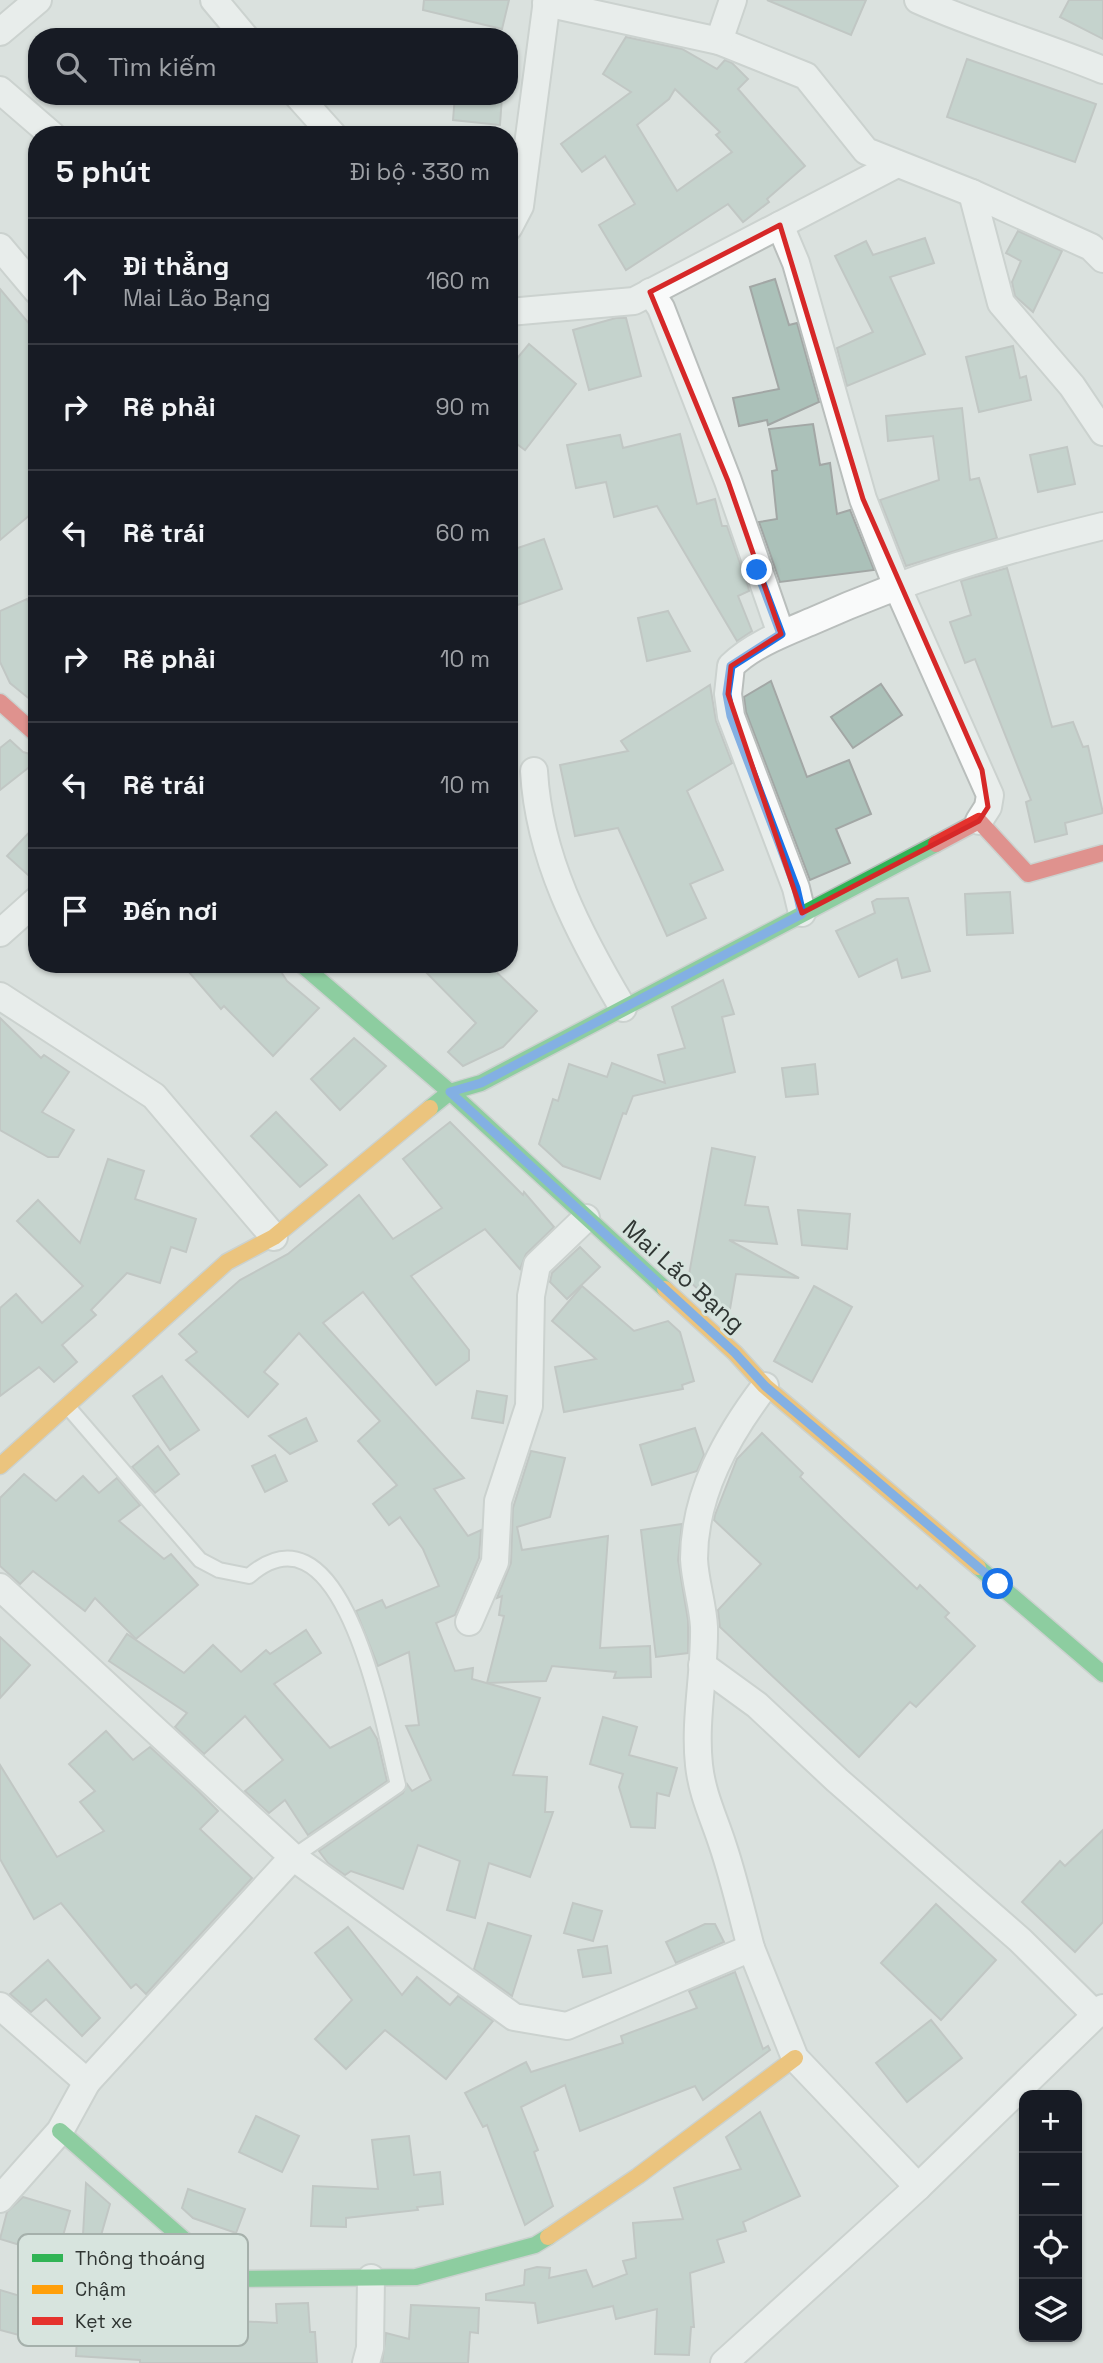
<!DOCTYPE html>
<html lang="vi">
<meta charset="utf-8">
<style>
:root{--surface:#171b24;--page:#242831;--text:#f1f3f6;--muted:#9ea1a6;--line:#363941}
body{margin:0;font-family:"Space Grotesk",sans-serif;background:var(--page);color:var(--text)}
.controls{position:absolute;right:21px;bottom:21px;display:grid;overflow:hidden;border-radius:14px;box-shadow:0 2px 5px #0004}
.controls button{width:63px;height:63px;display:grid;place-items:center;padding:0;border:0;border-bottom:2px solid var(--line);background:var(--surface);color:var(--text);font:35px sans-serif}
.stop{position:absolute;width:21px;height:21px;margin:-16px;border:5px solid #1a73e8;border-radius:50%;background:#fff}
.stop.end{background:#1a73e8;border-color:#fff;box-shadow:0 2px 7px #0008}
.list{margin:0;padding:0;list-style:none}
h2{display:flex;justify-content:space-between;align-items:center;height:91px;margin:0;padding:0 28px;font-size:30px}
h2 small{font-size:23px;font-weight:400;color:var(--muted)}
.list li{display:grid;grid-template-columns:46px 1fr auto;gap:21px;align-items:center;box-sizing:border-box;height:126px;padding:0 28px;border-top:2px solid var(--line)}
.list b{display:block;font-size:26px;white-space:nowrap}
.list p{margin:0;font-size:23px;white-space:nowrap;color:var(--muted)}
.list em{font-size:23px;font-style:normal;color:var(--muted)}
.icon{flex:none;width:38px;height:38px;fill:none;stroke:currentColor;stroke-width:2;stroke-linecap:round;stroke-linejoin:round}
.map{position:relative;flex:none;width:1103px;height:2363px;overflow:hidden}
.search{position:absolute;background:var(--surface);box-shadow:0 2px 5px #0004;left:28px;top:28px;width:490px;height:77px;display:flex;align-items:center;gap:18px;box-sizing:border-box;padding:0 24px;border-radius:28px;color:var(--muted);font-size:26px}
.panel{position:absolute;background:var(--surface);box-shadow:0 2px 5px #0004;left:28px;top:126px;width:490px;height:847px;border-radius:28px}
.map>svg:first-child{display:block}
</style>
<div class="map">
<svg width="1103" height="2363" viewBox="0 0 1103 2363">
<rect width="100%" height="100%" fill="#dae1de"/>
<g fill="#abc1b9" stroke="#a2a7a5" stroke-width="2" fill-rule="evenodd">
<polygon points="424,0 509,0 502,29 423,10"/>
<polygon points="767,0 866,0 851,35"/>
<polygon points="1069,0 1103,0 1103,39 1060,17"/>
<path d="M 626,37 L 682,49 L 717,69 L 725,60 L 732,63 L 748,79 L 738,89 L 805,166 L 767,199 L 769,202 L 743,222 L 728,204 L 626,270 L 599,225 L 635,204 L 605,156 L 582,172 L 561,144 L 631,92 L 603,74 ZM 675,89 L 720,132 L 716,135 L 732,152 L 677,191 L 637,125 L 669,99 Z"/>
<polygon points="967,59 1096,104 1075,162 947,117"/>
<polygon points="455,96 502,96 500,125 453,120"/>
<polygon points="1018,231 1062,251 1033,312 1015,296 1012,282 1021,261 1006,253"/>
<polygon points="925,238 934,263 890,277 925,354 847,386 837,348 873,332 835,256 866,241 873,255"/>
<polygon points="775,279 789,325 797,323 819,402 768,425 767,420 739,426 733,398 779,389 750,287"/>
<polygon points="0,289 37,333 37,509 0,540"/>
<polygon points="616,318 626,318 641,376 589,390 573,330"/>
<polygon points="529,344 576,384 525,450 509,438 509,368"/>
<polygon points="1013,346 1020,378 1026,376 1031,400 979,412 966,357"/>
<polygon points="962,408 970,480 979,478 997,538 906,566 880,500 939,480 933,436 888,441 886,416"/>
<polygon points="813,424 820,465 830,463 837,514 850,510 874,570 780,582 759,522 777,519 772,471 777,470 769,429"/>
<polygon points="680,434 697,504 715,499 722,526 727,526 748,586 749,591 738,596 752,631 737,641 657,506 614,517 606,482 576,488 567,445 620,435 623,448"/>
<polygon points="1067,447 1075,484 1038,492 1030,455"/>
<polygon points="544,539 562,589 509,608 509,551"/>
<polygon points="1007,568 1052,727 1073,722 1083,747 1088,746 1103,813 1065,823 1067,834 1035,842 1026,802 1031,800 975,659 965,663 950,622 971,615 961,581"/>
<polygon points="27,599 37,619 37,705 10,683 0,662 0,611"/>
<polygon points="668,611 690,651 647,661 638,618"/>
<polygon points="771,681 807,777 849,760 871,814 836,829 850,863 810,880 746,712 744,697"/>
<polygon points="881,684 902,715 853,748 831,717"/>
<polygon points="710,685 716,721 732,763 687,791 723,870 690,884 706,918 667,936 618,828 575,836 560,765 628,751 621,741"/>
<polygon points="10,740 23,752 37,756 37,761 0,790 0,748"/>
<polygon points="37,824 37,883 7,856"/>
<polygon points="1010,892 1013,933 967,935 965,894"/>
<polygon points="908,898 930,971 902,978 897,959 859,977 836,931 875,913 872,902 877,899"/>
<polygon points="182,964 276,964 287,981 319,1008 273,1056 224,1006 221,1009"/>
<polygon points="418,964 488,964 537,1011 503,1047 463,1066 448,1052 476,1023"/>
<polygon points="723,980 734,1014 722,1017 735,1072 633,1096 626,1114 623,1113 600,1179 563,1166 539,1144 553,1099 558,1101 569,1064 607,1077 612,1063 665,1083 658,1055 685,1048 672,1007"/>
<polygon points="0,1018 41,1058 44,1055 69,1072 42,1112 74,1130 58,1157 48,1157 0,1130"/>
<polygon points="354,1038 386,1066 340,1110 311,1079"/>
<polygon points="815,1064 818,1094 786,1097 782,1068"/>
<polygon points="276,1112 327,1165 300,1187 251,1136"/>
<polygon points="450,1122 523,1195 524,1192 554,1227 526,1254 520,1269 485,1229 411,1276 469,1350 469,1360 436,1385 363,1292 323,1323 464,1478 434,1489 468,1536 481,1530 479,1558 455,1615 436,1623 455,1671 473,1668 472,1679 540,1698 513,1775 547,1777 545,1812 553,1812 530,1877 489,1863 475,1918 447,1910 460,1861 418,1845 403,1889 351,1871 345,1875 328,1863 319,1851 403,1793 407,1784 412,1791 431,1780 406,1726 419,1725 409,1652 378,1666 356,1611 382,1600 386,1608 439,1586 423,1549 400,1517 389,1525 373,1504 397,1485 358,1441 380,1421 299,1333 264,1372 278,1384 248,1417 186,1360 197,1352 179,1334 240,1280 288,1254 359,1195 393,1239 442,1208 403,1159"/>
<polygon points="712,1148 755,1157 745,1205 768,1207 777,1244 729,1240 799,1278 736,1274 730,1309 717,1307 688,1280"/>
<polygon points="108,1159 144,1171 135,1199 196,1219 186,1252 171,1247 160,1283 127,1273 91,1310 96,1315 62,1345 77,1362 54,1382 39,1367 0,1396 0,1308 16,1294 42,1323 83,1286 17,1221 38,1200 80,1243"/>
<polygon points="798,1210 850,1214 847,1249 802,1245"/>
<polygon points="580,1247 600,1267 567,1299 550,1282 552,1273"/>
<polygon points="582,1286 634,1331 668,1321 680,1332 694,1381 682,1385 683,1389 564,1412 555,1367 596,1359 552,1321"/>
<polygon points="814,1286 852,1307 812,1382 774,1361"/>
<polygon points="162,1376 199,1430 170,1450 133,1396"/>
<polygon points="477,1391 507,1396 503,1423 472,1418"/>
<polygon points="306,1418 317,1441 290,1454 269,1436"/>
<polygon points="695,1428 704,1455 697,1471 652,1485 640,1445"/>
<polygon points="762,1433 803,1473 800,1477 843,1519 917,1589 920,1585 949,1613 945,1617 975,1646 916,1707 910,1702 859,1757 720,1627 718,1610 761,1564 714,1520 715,1515 737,1459"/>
<polygon points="158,1446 179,1474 155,1493 132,1467"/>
<polygon points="531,1451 565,1458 550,1517 517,1527 522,1550 608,1536 600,1648 650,1646 651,1677 614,1678 616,1672 552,1666 546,1681 487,1683 504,1616 499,1615 502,1596 497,1598 511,1563 513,1508"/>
<polygon points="275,1455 287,1481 265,1492 252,1466"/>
<polygon points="24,1474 56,1501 83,1476 99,1493 117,1478 140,1505 119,1521 164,1559 171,1554 198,1585 136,1639 95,1598 85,1611 33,1571 20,1584 0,1566 0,1498"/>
<polygon points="682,1524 678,1560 688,1620 688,1653 656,1657 641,1530"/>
<polygon points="306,1630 321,1653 274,1684 330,1748 370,1727 377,1739 387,1781 308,1835 285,1800 269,1813 245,1791 283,1760 245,1716 204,1754 175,1727 187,1713 109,1661 127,1634 184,1673 213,1645 241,1672 266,1650 270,1654"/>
<polygon points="0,1637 30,1665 0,1698"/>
<polygon points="603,1717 637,1727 629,1755 677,1768 669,1796 657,1793 655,1828 631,1827 619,1787 623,1774 590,1764"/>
<polygon points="106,1731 133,1760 150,1747 198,1791 218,1811 200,1829 252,1878 146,1994 136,1984 131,1988 61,1903 34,1919 0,1859 0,1765 57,1857 104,1831 80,1802 95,1791 69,1764"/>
<polygon points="1103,1830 1103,1922 1075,1952 1022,1902 1060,1861 1065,1866"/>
<polygon points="573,1903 602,1911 593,1941 564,1933"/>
<polygon points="936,1904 996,1960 941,2020 881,1963"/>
<polygon points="488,1923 531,1936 512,1996 474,1969"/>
<polygon points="705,1924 715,1924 724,1942 676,1963 666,1942"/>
<polygon points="348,1927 402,1995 417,1977 450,2005 458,1996 493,2021 446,2079 385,2030 346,2069 315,2039 352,2000 315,1953"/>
<polygon points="607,1946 611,1973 583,1977 578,1950"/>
<polygon points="48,1960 100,2018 82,2036 46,1999 31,2012 10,1994"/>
<polygon points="735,1972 763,2049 768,2046 770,2050 703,2100 695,2086 580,2131 565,2085 521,2107 538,2150 534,2152 553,2206 525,2225 487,2125 483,2127 465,2093 526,2062 531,2072 623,2043 621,2036 697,2008 689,1991"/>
<polygon points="931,2020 962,2058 907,2102 876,2063"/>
<polygon points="760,2112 800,2196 743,2222 746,2231 717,2240 724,2262 690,2273 694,2327 691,2327 689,2355 655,2354 657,2309 616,2319 613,2306 538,2323 535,2303 486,2300 486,2294 524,2285 525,2270 537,2267 550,2268 549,2278 586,2270 593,2287 627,2274 623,2261 636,2258 633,2223 683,2219 674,2188 741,2169 726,2137"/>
<polygon points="256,2116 299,2136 282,2172 239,2152"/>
<polygon points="409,2136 414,2175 440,2172 443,2204 417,2207 418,2210 346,2218 346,2227 311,2226 313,2186 378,2189 372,2140"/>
<polygon points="86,2183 110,2204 100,2239 130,2250 121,2274 137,2280 131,2295 220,2300 219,2320 277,2323 276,2304 308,2303 310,2332 315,2332 317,2363 140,2363 140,2360 76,2356"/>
<polygon points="188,2189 245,2209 236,2233 193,2218 182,2208"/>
<polygon points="23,2197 70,2211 34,2339 0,2330 0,2290 20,2296 33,2249 0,2239 7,2212"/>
<polygon points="411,2305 479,2308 478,2333 470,2332 468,2363 382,2363 386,2333 409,2339"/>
</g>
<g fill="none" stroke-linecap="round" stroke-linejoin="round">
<defs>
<path id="lane" d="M 68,1407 L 200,1560 L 219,1570 L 249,1576 C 344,1493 384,1729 398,1785 L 293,1857"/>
<g id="street">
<polyline points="214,0 245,37"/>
<path d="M 918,0 C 978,27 1042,45 1103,70"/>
<polyline points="546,3 719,41 806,76 866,151 972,193 1091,247 1103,259"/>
<polyline points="0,32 38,0"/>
<polyline points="719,41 733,0"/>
<polyline points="0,90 52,135"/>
<polyline points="298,96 333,135"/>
<polyline points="972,193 1001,303 1072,386 1103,432"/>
<polyline points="780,225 796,263 863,499 896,584 990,795 988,807 979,821"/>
<polyline points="509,227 520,206 547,0"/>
<polyline points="0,247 37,291"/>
<polyline points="650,292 661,308 728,481 781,634"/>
<polyline points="509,312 634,301 897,164"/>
<path d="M 534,771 C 539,858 579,934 623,1008"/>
<path d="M 802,913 L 796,888 L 731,716 L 728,694 L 731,666 C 753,644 787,632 815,620 C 911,577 1001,551 1103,526"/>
<polyline points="0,933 37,900"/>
<polyline points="0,996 154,1096 274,1237"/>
<polyline points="0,1587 293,1857 87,2082 0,2006"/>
<polyline points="469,1622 495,1562 498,1501 529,1406 531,1296 537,1265 586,1218"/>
<polyline points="702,1665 757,1705 837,1780 1020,1940 1096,2015"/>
<polyline points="293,1857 514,2017 567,2026 751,1948 795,2058 918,2187"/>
<path d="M 751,1948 C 742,1914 734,1879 723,1846 C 714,1818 702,1794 699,1765 C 694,1719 705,1674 704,1627 C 703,1605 695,1582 694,1559 C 694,1494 727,1436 765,1386"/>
<polyline points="0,2199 60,2131 87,2082"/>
<polyline points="366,2363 370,2348 371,2278"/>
<polyline points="724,2363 918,2187 1103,2008"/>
</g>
<g id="fast">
<polyline points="301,964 450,1092 665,1289"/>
<polyline points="430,1108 450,1092 481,1083 936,844"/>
<polyline points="978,1567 1103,1674"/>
<polyline points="60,2131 229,2279 416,2277 535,2245 548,2237"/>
</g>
<g id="slow">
<polyline points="665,1289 735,1353 765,1386 978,1567"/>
<polyline points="0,1466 227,1262 274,1237 430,1108"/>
<polyline points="548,2237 638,2176 795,2058"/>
</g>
<g id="jam">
<polyline points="0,702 37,735"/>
<polyline points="936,844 979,821 1028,874 1103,853"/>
</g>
</defs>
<use href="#lane" stroke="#b9bebc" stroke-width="18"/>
<use href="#street" stroke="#b9bebc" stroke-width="30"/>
<use href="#fast" stroke="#b9bebc" stroke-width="19"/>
<use href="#slow" stroke="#b9bebc" stroke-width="19"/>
<use href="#jam" stroke="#b9bebc" stroke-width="19"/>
<use href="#lane" stroke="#f9fafa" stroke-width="14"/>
<use href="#street" stroke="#f9fafa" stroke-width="26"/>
<use href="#fast" stroke="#30b455" stroke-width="16"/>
<use href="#slow" stroke="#ff9f0a" stroke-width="16"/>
<use href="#jam" stroke="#e5322d" stroke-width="16"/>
</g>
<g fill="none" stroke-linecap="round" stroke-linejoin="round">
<polyline stroke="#1a73e8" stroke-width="9" points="757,570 781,634 731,666 727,694 731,716 796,888 802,914 481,1083 450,1092 735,1353 765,1386 998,1584"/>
</g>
<path d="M0 0H1103V2363H0ZM 780,225 L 863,499 L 982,770 L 988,807 L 979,821 L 802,913 L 728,694 L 731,666 L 781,634 L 728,481 L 650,292 Z" fill="#dae1de" fill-opacity=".55" fill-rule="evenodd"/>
<path fill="none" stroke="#d62828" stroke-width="5" stroke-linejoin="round" d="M 780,225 L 863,499 L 982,770 L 988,807 L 979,821 L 802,913 L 728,694 L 731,666 L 781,634 L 728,481 L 650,292 Z"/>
<g text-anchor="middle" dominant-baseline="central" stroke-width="6" stroke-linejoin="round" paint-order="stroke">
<g font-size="24" fill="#303633" stroke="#d7e4de">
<text transform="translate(684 1276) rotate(42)">Mai Lão Bạng</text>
</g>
</g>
<rect x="18" y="2234" width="230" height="112" rx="10" fill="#d7e4de" stroke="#a5b0ab" stroke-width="2"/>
<rect x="32" y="2254" width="31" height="8" fill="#30b455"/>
<rect x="32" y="2285" width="31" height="9" fill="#ff9f0a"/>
<rect x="32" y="2317" width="31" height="8" fill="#e5322d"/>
<g font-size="19" fill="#303633">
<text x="75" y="2265">Thông thoáng</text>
<text x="75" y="2296">Chậm</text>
<text x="75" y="2328">Kẹt xe</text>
</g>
</svg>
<div class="controls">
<button>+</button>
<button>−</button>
<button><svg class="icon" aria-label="locate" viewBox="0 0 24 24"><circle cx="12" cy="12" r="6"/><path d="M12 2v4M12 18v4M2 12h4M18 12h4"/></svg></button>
<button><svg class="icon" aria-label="layers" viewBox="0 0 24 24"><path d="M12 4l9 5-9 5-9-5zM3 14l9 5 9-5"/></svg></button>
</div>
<div class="stop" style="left:998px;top:1584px"></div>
<div class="stop end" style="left:757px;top:570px"></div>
<div class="search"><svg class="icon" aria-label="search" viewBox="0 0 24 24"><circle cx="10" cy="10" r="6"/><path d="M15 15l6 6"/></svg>Tìm kiếm</div>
<section class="panel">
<h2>5 phút<small>Đi bộ · 330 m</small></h2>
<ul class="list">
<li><svg class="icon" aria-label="ahead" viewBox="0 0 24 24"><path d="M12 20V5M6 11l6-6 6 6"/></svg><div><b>Đi thẳng</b><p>Mai Lão Bạng</p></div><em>160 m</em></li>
<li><svg class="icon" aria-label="right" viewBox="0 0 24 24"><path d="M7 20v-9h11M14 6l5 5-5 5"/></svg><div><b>Rẽ phải</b></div><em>90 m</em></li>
<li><svg class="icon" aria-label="left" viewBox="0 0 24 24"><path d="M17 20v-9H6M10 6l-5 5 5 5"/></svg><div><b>Rẽ trái</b></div><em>60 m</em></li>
<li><svg class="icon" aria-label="right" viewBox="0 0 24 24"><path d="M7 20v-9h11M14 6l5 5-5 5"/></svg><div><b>Rẽ phải</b></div><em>10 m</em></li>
<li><svg class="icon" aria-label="left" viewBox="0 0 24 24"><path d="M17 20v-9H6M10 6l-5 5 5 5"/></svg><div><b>Rẽ trái</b></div><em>10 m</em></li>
<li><svg class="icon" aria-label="arrive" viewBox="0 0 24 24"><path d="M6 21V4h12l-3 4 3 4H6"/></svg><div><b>Đến nơi</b></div></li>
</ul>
</section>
</div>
